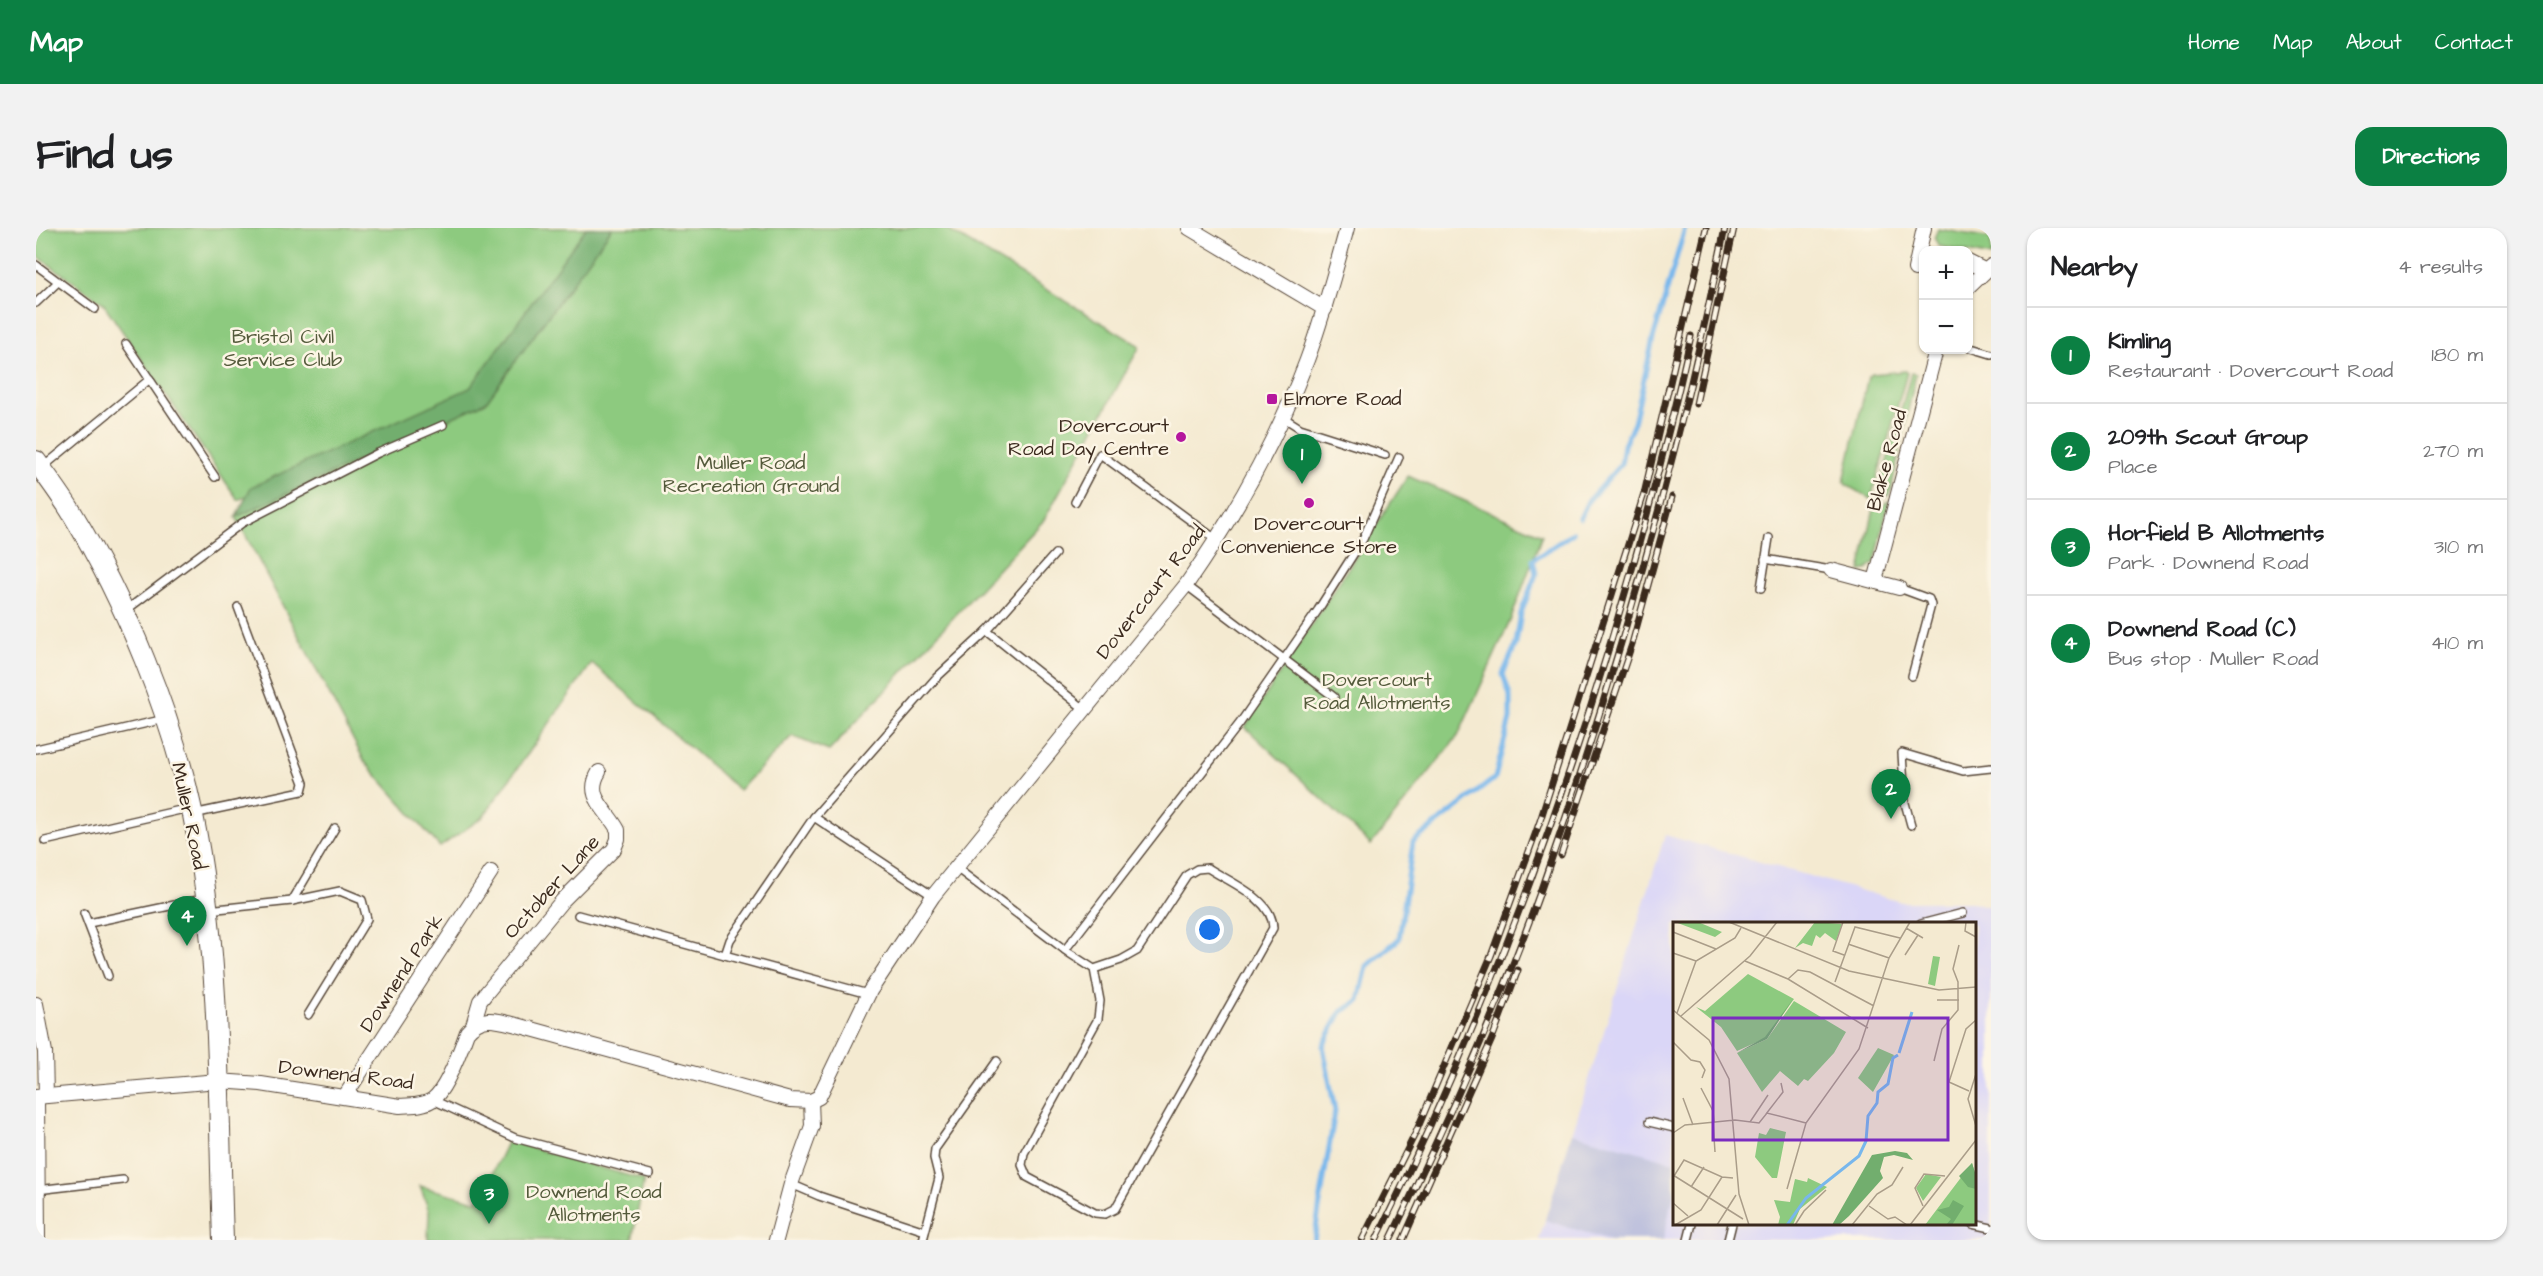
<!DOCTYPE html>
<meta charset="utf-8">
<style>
:root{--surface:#fff;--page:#f2f2f2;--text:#202124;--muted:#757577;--line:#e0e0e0;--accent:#0b8043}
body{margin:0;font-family:"Architects Daughter",sans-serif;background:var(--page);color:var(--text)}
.controls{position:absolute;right:18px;top:18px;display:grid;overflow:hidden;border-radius:12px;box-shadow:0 2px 4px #0004}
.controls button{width:54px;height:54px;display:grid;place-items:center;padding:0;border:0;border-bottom:2px solid var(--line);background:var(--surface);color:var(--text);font:30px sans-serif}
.you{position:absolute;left:1174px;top:702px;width:21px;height:21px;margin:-15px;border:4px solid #fff;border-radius:50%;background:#1a73e8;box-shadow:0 0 0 9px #1a73e833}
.badge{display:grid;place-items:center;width:39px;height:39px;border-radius:50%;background:var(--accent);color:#fff;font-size:20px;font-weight:700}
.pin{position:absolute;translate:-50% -50px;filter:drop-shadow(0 2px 3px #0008)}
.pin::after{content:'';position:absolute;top:32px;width:21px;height:18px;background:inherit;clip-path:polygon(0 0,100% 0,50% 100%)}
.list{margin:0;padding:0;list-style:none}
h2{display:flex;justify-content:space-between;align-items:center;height:78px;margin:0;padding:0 24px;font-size:26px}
h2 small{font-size:20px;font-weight:400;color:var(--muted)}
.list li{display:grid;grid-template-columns:39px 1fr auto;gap:18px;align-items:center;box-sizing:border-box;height:96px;padding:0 24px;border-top:2px solid var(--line)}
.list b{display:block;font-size:22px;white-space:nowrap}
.list p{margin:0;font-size:20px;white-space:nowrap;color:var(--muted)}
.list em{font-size:20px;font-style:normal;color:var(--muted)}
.map{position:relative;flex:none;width:1955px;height:1012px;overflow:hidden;border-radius:18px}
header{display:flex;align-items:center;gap:36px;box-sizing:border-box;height:84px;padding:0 30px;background:var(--accent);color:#fff}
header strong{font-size:28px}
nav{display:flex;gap:33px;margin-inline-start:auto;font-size:21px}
.intro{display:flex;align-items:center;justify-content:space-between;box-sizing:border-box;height:144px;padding:0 36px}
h1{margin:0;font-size:42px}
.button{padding:15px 27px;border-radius:18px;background:var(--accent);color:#fff;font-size:21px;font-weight:700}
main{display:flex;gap:36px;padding:0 36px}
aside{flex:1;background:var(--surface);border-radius:18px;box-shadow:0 2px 4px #0004}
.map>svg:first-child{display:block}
</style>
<header>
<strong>Map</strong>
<nav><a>Home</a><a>Map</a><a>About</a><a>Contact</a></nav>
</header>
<div class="intro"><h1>Find us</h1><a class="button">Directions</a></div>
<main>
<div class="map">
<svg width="1955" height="1012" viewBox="0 0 1955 1012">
<rect width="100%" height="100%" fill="#fcf5e5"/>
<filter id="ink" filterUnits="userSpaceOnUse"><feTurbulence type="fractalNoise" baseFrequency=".0167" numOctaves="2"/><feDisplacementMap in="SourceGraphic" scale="12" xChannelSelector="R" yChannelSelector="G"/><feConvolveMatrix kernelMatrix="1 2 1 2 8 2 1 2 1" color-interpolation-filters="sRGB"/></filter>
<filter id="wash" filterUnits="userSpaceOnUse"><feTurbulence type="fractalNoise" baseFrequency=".008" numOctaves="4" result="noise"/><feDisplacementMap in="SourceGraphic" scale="24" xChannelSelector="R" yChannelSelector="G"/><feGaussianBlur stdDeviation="1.35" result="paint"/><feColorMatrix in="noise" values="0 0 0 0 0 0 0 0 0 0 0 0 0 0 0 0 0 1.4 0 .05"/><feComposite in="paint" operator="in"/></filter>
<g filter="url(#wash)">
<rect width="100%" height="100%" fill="#f4ead1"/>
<path fill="#dad6f7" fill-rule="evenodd" d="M 1629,607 L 1865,674 L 1935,674 L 1955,679 L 1955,1012 L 1503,1012 ZM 1638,696 L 1938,696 L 1938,996 L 1638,996 Z"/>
<polygon fill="#c0c2dd" points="1536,905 1638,934 1638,965 1627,1012 1574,1012 1509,992"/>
<g fill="#8dca7f" stroke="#647a4e" stroke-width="1.5">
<polygon points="0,0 559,0 436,167 202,272 67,75 0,27"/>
<polygon points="576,0 909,0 1104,118 1008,292 793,523 756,508 703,562 556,435 447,589 404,619 329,534 200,289 450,174"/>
<polygon points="1902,1 1955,10 1955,29 1903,18 1898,10"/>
<polygon points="1870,143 1871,145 1835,271 1810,257 1808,253 1832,149 1836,146"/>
<polygon points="1875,145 1880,146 1854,267 1840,273"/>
<polygon points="1372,248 1506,307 1475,391 1422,508 1335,617 1209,499"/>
<polygon points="1853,273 1839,335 1831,342 1824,343 1838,281"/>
<polygon points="472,913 608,952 596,1012 392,1012 393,983 384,958 440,973 446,967"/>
</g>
<polygon fill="#72ae6e" stroke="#566c46" stroke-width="1.5" points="550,0 576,0 450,174 200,289 215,259 434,160"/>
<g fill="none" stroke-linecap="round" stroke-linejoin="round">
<g stroke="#78b7ec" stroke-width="5">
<polyline points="1544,290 1552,273 1585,236 1588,217 1598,195 1617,111 1649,0"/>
<polyline points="1278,1012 1299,883 1287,818 1305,784 1323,773 1331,738 1363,711 1377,614 1459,550 1474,491 1474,468 1467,446 1480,416 1485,385 1500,346 1497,332 1537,305"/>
</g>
</g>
</g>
<g filter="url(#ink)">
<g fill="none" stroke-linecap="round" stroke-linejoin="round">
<defs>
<g id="service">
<polyline points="0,37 59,81"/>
<polyline points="0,75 22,54"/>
<polyline points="90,116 179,249"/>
<polyline points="1932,119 1955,126"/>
<polyline points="1245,188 1264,200 1349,227"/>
<polyline points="7,239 114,151"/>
<polyline points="1039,274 1064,226 1181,312"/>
<polyline points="1729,331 1795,342"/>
<polyline points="1150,357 1298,469"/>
<polyline points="1725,360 1733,310"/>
<polyline points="1863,360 1893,371 1895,377 1876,448"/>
<polyline points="89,383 206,295 342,225 407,197"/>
<polyline points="951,403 1047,480"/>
<polyline points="0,521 129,491"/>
<polyline points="157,586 266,563 268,555 202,379"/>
<polyline points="778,589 897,668"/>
<polyline points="1875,597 1869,575 1866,525 1927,543 1955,540"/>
<polyline points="9,613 153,580"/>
<path d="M 919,639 L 1033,725 L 1058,741 L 1085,732 L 1101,723 L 1151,647 L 1161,641 L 1172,640 C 1195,655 1237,671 1237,700 L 1079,981 L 1069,986 L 1059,985 L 991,949 L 986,937 L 988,925 L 1062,791 L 1064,773 L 1058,741"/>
<polyline points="256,673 299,600"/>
<polyline points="172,682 256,673 304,663 326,672 331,691 272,787"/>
<polyline points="48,685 72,748"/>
<polyline points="542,687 832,766"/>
<polyline points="53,695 167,671"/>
<polyline points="1885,696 1927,685"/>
<polyline points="1029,722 1204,495 1282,382 1327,311 1363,229"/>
<polyline points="689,727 694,712 778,589 900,450 951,403 1019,326"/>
<polyline points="397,872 479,910 614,946"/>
<polyline points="1613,894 1638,900"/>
<polyline points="755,956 783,968 889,1003"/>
<polyline points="1,962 87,952"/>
<polyline points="1937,996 1955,1000"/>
<polyline points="887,1012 903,950 898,930 899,921 961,833"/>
<polyline points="1652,1012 1656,996"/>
<polyline points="1692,1012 1696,996"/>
</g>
<g id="minor">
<polyline points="1153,0 1289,81"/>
<polyline points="1932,34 1948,42"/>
<polyline points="1879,41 1888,0"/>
<polyline points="1932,60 1955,38"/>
<polyline points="1795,342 1863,360"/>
<polyline points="1839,353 1900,122"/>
<polyline points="0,776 9,824 10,868"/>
<path d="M 437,797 L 444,773 L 451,764 L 526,673 L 578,621 L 582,611 L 582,602 C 571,581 548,569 563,544"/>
<polyline points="309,868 455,644"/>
<path d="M 0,869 L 182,853 L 225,856 L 364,878 C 374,877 387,878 396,872 C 410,862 425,821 431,804 C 446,786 461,792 481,797 L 754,872 L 775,873 L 783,869 L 834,763 L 897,668 L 1150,357 C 1198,288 1241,211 1271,132 C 1287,89 1299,44 1311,0"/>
<polyline points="1,869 2,1012"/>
<polyline points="740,1012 755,956 776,898 775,873"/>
</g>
<path id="secondary" d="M 0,233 C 12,250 25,267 36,285 C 89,373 136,487 157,587 C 185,726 182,871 187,1012"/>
</defs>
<use href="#service" stroke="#574739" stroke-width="10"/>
<use href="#minor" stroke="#574739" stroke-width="16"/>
<use href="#secondary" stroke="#574739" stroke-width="22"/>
<use href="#service" stroke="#fff" stroke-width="7"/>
<use href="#minor" stroke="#fff" stroke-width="14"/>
<use href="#secondary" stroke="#fff" stroke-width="20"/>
<defs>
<g id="rail">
<polyline points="1660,176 1698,0"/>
<polyline points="1525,627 1596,416 1636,269"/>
<polyline points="1326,1012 1380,904 1455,728 1504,593 1608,266 1670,0"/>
<path d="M 1340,1012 C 1481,726 1585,420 1655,108"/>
<path d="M 1354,1012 C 1408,900 1461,784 1503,667 C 1580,449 1643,227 1689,0"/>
<polyline points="1367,1012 1456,811 1482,742"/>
</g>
</defs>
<use href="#rail" stroke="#3b2a1e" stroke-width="7"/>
<use href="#rail" stroke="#fcf5e5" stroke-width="4.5" stroke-dasharray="14" stroke-linecap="butt"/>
</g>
</g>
<g fill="#b5179e" stroke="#fcf5e5" stroke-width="2">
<rect x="1230" y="165" width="12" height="12" rx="3"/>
<circle cx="1145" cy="209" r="6"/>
<circle cx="1273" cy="275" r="6"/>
</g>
<g text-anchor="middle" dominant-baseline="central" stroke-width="5" stroke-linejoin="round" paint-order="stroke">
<g font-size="20" fill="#545a3b" stroke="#fcf5e5">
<text x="247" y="109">Bristol Civil<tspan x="247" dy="23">Service Club</tspan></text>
<text x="715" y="235">Muller Road<tspan x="715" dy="23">Recreation Ground</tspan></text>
<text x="1341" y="452">Dovercourt<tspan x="1341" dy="23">Road Allotments</tspan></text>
<text x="558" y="964">Downend Road<tspan x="558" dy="23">Allotments</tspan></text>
</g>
<g font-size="20" fill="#3b2a1e" stroke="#fcf5e5" text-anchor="start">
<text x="1248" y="171">Elmore Road</text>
<text x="1133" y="198" text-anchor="end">Dovercourt<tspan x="1133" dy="23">Road Day Centre</tspan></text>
<text x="1273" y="296" text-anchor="middle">Dovercourt<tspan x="1273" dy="23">Convenience Store</tspan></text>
</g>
<g font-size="20" fill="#3b2a1e" stroke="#fcf5e5">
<text transform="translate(1851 232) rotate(-75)">Blake Road</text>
<text transform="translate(1115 364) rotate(-52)">Dovercourt Road</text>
<text transform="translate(153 588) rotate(78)">Muller Road</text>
<text transform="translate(516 659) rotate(-48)">October Lane</text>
<text transform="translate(366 745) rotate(-57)">Downend Park</text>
<text transform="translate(310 847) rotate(7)">Downend Road</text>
</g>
</g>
<g transform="translate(1637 694)">
<rect width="303" height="303" fill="#f4ead1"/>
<path d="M 2,0 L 25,0 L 49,10 L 42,15 ZM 142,0 L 169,2 L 163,19 L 152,11 L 147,16 L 143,13 L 139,24 L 130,21 L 122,26 ZM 260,34 L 267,35 L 262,64 L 255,62 ZM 75,52 L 121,77 L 93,116 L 64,129 L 48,105 L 23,85 L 32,89 ZM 121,79 L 173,110 L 161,131 L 135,159 L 131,157 L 125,164 L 107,149 L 89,170 L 64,131 L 94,117 ZM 205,126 L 221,133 L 200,170 L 185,156 ZM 97,206 L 113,210 L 104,256 L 99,256 L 82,235 L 86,211 L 93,213 ZM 299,241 L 303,254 L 303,303 L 252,303 ZM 253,252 L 268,255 L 250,279 L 243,266 ZM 135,256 L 154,265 L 127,287 L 120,303 L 105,303 L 107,295 L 101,278 L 117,280 L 122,257 L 134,260 Z" fill="#8dca7f"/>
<path d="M 120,77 L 94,117 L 64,131 L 92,115 ZM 222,229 L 234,231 L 240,238 L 221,233 L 211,235 L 207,249 L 210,256 L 176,294 L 166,303 L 159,303 L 199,233 ZM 299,241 L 303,254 L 303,267 L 295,265 L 286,254 ZM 280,278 L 291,284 L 279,303 L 273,303 L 278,297 L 264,288 L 276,285 Z" fill="#72ae6e"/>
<path fill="none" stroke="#78b7ec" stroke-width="3" d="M 226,131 L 239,90M 114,303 L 133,276 L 186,234 L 193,219 L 195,194 L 204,181 L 205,170 L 215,162 L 220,136 L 225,133"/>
<path fill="none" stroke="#aa9d89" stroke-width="1.5" d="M 56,0 L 176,49 L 266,68 L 303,65M 170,0 L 160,29 L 171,33M 293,0 L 292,9 L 303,15M 233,6 L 250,16M 0,10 L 43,27M 175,22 L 216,36M 0,31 L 23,39M 232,33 L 245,13M 72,39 L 115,57 L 195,106M 115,57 L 125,48 L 137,50 L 201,84M 162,60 L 182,5 L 227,16M 264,78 L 286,78M 0,88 L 36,118 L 56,157 L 66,272 L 76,303M 4,91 L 23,39 L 62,16 L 68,6M 8,94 L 77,34 L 104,0M 0,120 L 18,138 L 27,140 L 32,148 L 29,156M 261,139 L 269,107 L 285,88 L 285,60 L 280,47 L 286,23M 303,152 L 295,177 L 303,204M 28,166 L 40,189 L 41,200M 296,169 L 276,160 L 293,107 L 303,98M 10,176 L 20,203M 93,192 L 110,170 L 108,161M 40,200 L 42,230M 77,200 L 95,173M 0,211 L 12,203 L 62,198 L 86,201 L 94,191 L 133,201M 0,253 L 70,297M 1,254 L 11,238 L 49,255 L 60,256M 18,265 L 31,245M 114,267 L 133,201 L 186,127 L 216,36 L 237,0M 0,281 L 15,294M 196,284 L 215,297 L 222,295 L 234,303M 250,284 L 242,266 L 251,252 L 272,254M 2,303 L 28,288 L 49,255M 44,303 L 63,273M 122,303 L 131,289 L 153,268M 179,303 L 204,272 L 219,263 L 230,245M 237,303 L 303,218"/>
<path fill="#7b2cbf" fill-opacity="0.15" stroke="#7b2cbf" stroke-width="3" d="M 40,96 L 275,96 L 275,218 L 40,218 Z"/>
<rect width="303" height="303" fill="none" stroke="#3b2a1e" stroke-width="3"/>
</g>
</svg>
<div class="controls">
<button>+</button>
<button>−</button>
</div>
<div class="you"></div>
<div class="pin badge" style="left:1266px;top:256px">1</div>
<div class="pin badge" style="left:1855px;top:591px">2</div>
<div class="pin badge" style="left:453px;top:996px">3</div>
<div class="pin badge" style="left:151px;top:718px">4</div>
</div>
<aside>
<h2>Nearby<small>4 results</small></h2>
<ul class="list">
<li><span class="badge">1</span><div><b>Kimling</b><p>Restaurant · Dovercourt Road</p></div><em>180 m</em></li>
<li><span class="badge">2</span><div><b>209th Scout Group</b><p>Place</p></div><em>270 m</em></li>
<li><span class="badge">3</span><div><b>Horfield B Allotments</b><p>Park · Downend Road</p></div><em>310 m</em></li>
<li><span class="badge">4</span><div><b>Downend Road (C)</b><p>Bus stop · Muller Road</p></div><em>410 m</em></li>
</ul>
</aside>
</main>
